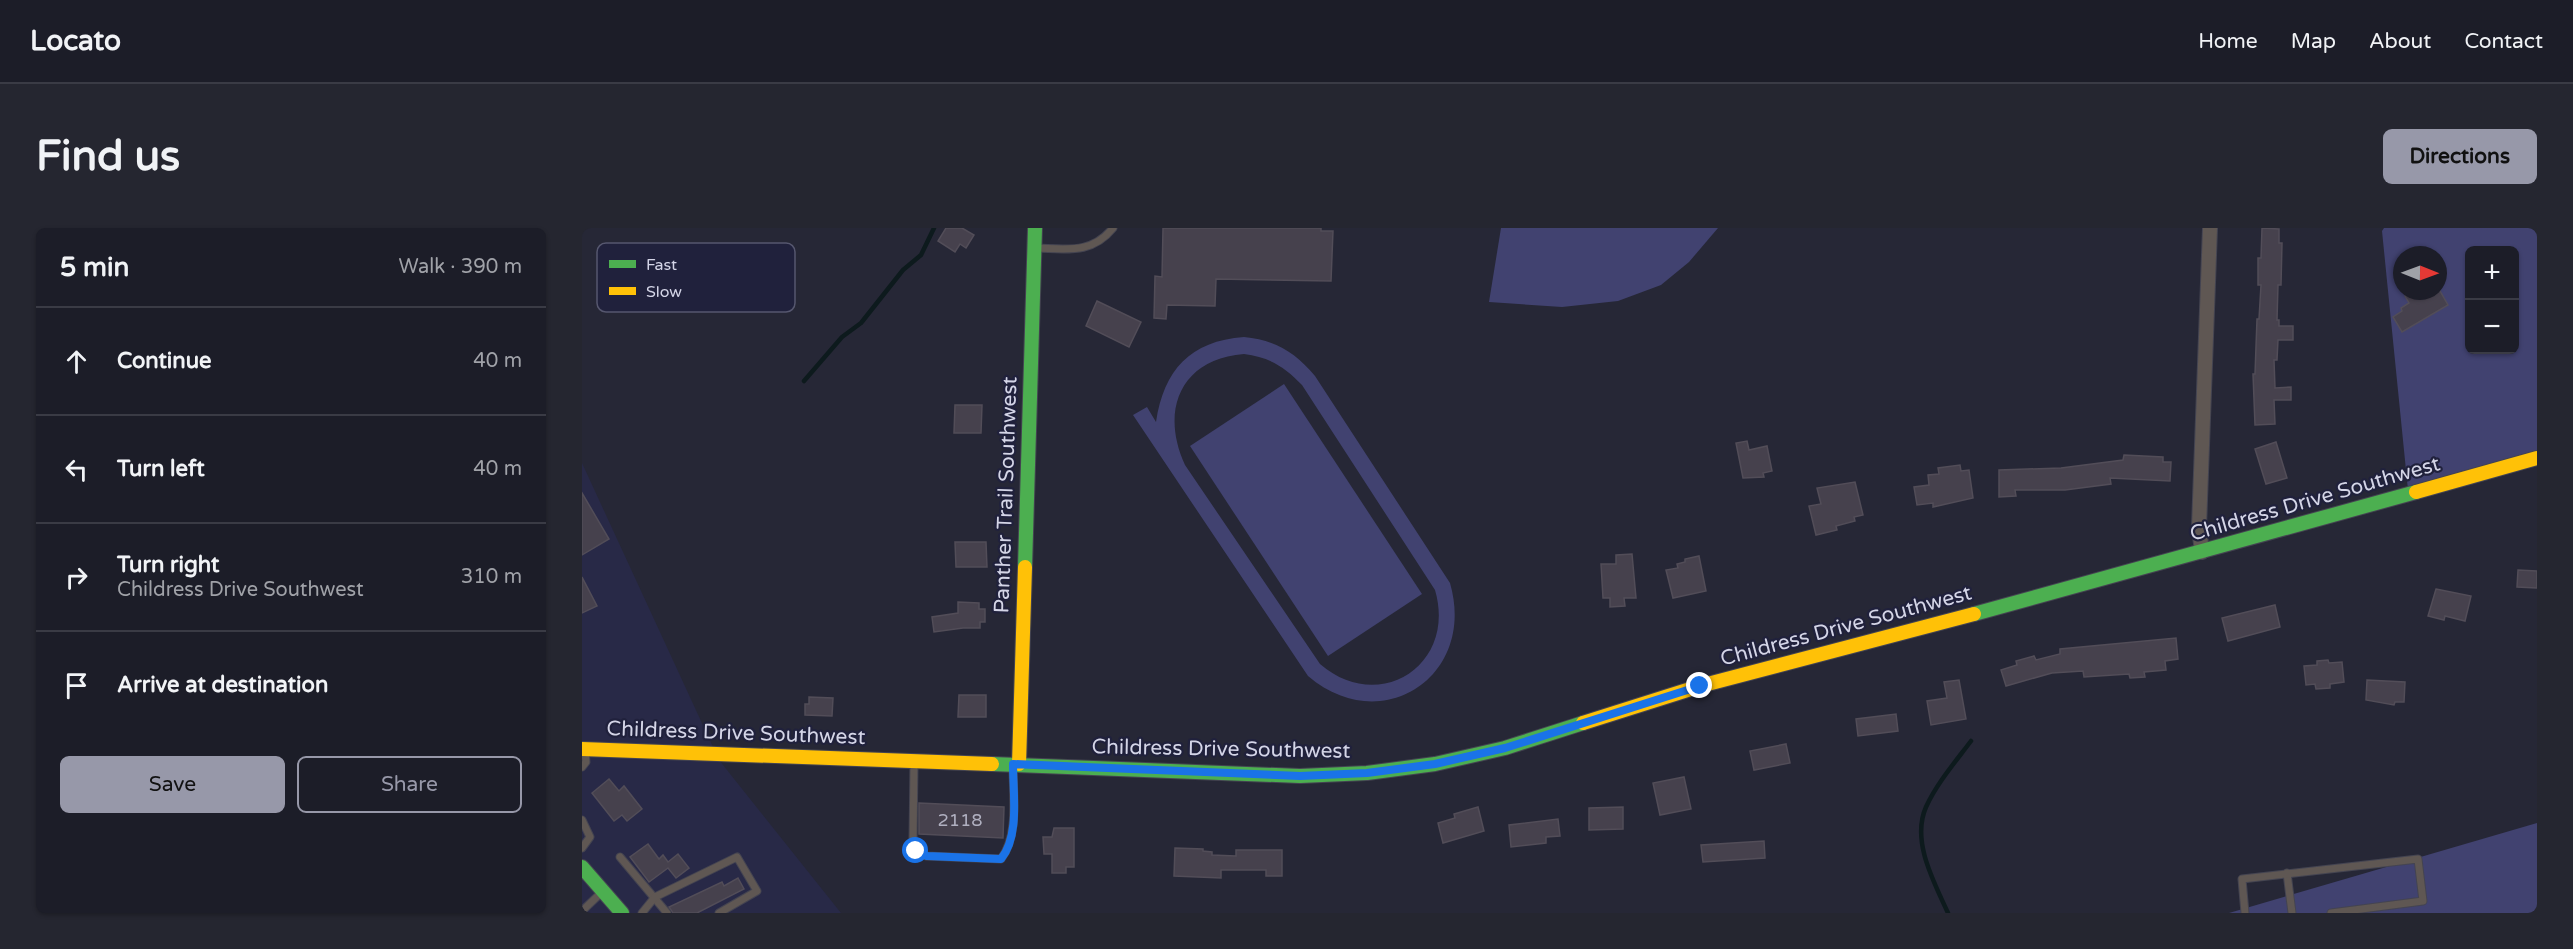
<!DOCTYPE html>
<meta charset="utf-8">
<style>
:root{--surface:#1c1d28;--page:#252630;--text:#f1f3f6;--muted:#a0a2a8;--line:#3a3b45;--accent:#9798a9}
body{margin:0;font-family:"Varela Round",sans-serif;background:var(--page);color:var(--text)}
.controls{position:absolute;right:18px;top:18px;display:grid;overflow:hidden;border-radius:9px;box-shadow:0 2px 4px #0004}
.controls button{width:54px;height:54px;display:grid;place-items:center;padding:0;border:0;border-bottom:2px solid var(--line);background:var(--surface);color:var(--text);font:30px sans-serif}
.compass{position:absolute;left:1811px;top:18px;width:54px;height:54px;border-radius:50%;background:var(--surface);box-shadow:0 2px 4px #0004;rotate:91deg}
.stop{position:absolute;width:18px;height:18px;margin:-14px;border:4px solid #1a73e8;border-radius:50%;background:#fff}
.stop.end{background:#1a73e8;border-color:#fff;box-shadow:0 2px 6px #0008}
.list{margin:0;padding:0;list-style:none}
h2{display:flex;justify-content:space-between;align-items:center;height:78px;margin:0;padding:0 24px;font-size:26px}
h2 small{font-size:20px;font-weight:400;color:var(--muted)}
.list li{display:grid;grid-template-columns:39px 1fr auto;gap:18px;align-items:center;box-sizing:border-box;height:108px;padding:0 24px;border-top:2px solid var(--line)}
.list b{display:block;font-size:22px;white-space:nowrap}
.list p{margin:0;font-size:20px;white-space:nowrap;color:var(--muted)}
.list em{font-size:20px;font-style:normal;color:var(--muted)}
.actions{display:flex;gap:12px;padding:18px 24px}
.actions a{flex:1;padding:14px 0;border:2px solid var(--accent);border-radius:9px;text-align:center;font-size:21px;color:var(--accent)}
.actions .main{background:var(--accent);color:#111}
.icon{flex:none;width:33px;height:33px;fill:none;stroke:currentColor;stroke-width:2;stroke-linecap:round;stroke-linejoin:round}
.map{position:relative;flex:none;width:1955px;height:685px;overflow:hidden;border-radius:9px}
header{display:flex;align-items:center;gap:36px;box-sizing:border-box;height:84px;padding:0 30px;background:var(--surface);border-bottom:2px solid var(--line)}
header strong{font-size:28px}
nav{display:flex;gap:33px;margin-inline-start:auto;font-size:21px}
.intro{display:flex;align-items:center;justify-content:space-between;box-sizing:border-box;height:144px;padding:0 36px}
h1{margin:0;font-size:42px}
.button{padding:15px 27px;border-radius:9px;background:var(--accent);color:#111;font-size:21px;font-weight:700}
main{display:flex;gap:36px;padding:0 36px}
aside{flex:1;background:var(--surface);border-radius:9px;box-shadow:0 2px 4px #0004}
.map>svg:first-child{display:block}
</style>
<header>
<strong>Locato</strong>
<nav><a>Home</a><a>Map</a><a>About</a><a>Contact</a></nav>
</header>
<div class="intro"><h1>Find us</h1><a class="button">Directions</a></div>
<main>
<aside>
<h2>5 min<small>Walk · 390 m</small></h2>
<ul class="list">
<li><svg class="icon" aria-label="ahead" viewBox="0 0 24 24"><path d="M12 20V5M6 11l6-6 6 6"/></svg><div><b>Continue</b></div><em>40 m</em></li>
<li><svg class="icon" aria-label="left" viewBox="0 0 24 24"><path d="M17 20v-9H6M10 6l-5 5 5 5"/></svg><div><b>Turn left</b></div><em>40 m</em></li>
<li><svg class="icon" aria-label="right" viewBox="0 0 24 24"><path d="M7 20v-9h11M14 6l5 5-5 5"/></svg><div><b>Turn right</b><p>Childress Drive Southwest</p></div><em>310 m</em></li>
<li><svg class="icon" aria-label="arrive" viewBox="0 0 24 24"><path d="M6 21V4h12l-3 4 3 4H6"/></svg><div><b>Arrive at destination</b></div></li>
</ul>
<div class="actions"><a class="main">Save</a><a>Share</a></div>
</aside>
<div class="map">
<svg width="1955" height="685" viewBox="0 0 1955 685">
<rect width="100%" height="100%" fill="#262736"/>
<polygon fill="#282947" points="0,235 137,532 259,685 0,685"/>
<g fill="#414270" fill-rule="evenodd">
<polygon points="919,0 1136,0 1107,34 1079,57 1036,73 980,79 907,74"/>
<path d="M 1802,0 L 1955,0 L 1955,233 L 1827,272 L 1800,3 ZM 1888,22 L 1932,22 L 1932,122 L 1888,122 ZM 1820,27 L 1856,27 L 1856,63 L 1820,63 Z"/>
<path d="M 662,109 C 693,112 713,124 733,148 L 868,355 C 895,448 800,511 726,448 L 551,187 L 565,179 L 574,194 C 582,142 608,113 662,109 ZM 662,126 C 687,129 703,139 720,157 L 853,362 C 875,437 797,487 738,436 L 603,237 C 578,183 598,131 662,126 Z"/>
<polygon points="702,156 840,366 746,428 608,218"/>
<polygon points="1955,595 1955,685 1647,685"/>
</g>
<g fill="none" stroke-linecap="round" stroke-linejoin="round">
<g stroke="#0d1a1d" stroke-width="4.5">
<polyline points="222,153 260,109 279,95 321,42 339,27 352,0"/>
<path d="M 1366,685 C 1352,654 1329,613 1344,579 C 1355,555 1374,533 1389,513"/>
</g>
</g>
<g fill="#46414d" stroke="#524d58" stroke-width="1.5">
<polygon points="364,0 380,0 392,7 384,20 378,16 373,24 356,13"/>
<polygon points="581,0 739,0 739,3 751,3 749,53 634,51 633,78 585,77 584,91 572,90 573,48 580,49"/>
<polygon points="1680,0 1697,1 1697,15 1700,15 1699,57 1696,57 1695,92 1697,92 1697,98 1711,98 1711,112 1696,112 1695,132 1692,132 1693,160 1709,159 1709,172 1692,172 1693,196 1673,197 1671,146 1673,146 1675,91 1677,91 1679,57 1676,57 1676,30 1679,30"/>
<polygon points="1831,63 1836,63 1839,68 1848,63 1858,63 1866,77 1820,104 1811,89 1820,83 1819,80 1827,75 1823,68"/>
<polygon points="515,73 559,94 547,119 504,98"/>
<polygon points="373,177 400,177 399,205 372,205"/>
<polygon points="1165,213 1167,222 1185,218 1190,243 1181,245 1182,249 1161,250 1154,215"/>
<polygon points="1694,214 1705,250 1684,256 1673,221"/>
<polygon points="1542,227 1581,229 1581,234 1589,234 1588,253 1528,250 1529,256 1483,262 1433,262 1434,268 1417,269 1417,242 1479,240 1541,232"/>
<polygon points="1378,237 1379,243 1387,242 1391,270 1351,279 1351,275 1335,277 1332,259 1347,257 1346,247 1357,246 1356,240"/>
<polygon points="1273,254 1281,287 1272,289 1273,293 1254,298 1255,302 1234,307 1227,278 1239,276 1235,260"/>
<polygon points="0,265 27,311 0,327"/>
<polygon points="373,314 404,314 405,339 374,339"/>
<polygon points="1050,326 1054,370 1042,370 1043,378 1028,379 1028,370 1021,370 1019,336 1034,336 1034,327"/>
<polygon points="1117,328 1124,363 1091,370 1084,342 1096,340 1095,336 1103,334 1103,331"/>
<polygon points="1936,342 1955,343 1955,360 1935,359"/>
<polygon points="0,349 15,378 0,385"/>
<polygon points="1854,361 1889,368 1883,393 1863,388 1862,392 1846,388"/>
<polygon points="376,374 397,375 397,381 403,381 403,394 398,394 398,400 381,400 352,404 350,389 376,385"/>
<polygon points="1693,377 1698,399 1646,413 1640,390"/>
<polygon points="1594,410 1596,431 1583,433 1584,442 1562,444 1563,449 1548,450 1547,446 1502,449 1501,443 1470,445 1424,458 1419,442 1435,437 1434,433 1452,428 1454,432 1478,426 1478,421"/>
<polygon points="1746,432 1747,435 1760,434 1762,454 1748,456 1748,460 1734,461 1733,456 1724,457 1722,438 1735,437 1735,433"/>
<polygon points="1377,452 1384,491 1349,497 1345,473 1365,470 1362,454"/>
<polygon points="1785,452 1823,454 1822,474 1813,474 1812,477 1784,472"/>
<polygon points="377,467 404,467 404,489 376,489"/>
<polygon points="227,469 251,470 250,488 223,487 223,476 227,476"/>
<polygon points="1314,486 1316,503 1276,508 1274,491"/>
<polygon points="1204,516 1208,535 1172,542 1168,523"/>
<polygon points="1102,549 1109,581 1078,587 1071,555"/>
<polygon points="27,551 37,563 42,558 60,581 45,593 40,587 32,593 10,565"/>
<polygon points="337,575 422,579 421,610 337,606"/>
<polygon points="896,579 902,603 861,615 856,595 873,590 872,586"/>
<polygon points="1041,579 1041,601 1007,602 1007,580"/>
<polygon points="976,591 978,608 964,609 964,615 929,619 927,597"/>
<polygon points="472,600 492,600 492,639 484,639 484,645 470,645 470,626 462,626 461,609 470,609"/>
<polygon points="1182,613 1183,630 1121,634 1119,617"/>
<polygon points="66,616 77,631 81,627 86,634 96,626 107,640 94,650 86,640 67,654 48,629"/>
<polygon points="593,620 621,621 621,623 630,624 630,627 654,628 654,622 700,622 700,648 684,648 684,642 639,642 639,650 592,648"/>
<polygon points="156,650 162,661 115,685 91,685 87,679 140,654 142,658"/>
</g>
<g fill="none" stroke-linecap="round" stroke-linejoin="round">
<defs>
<g id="lane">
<path d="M 455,20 C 486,21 510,26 531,0"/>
<path d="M 332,535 L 331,613 L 334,623 L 344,628 L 419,631 C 437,608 431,567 431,538"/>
<polyline points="0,539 4,534 3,524"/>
<polyline points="0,592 8,609 0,620"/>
<polyline points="38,629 85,685"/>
<polyline points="1705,645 1710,685"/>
<polyline points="0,683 20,664"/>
<polyline points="60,685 73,669 155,629 175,663 137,685"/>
<polyline points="1663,685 1660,651 1836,631 1841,673 1749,685"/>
</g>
<polyline id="street" points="1620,324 1617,299 1628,0"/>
<g id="fast">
<polyline points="443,339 453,0"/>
<polyline points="1392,386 1834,264"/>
<polyline points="410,536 718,548 785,545 853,536 923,520 1001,495"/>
<polyline points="0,639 40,685"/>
</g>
<g id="slow">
<polyline points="1834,264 1955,230"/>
<polyline points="1001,495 1118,458 1392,386"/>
<polyline points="0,521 410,536"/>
<polyline points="437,536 443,339"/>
</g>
</defs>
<use href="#lane" stroke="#444451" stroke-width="9"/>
<use href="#street" stroke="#444451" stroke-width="16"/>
<use href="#fast" stroke="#444451" stroke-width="16"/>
<use href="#slow" stroke="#444451" stroke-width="16"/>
<use href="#lane" stroke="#5f5753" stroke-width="7"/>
<use href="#street" stroke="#5f5753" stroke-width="14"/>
<use href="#fast" stroke="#4caf50" stroke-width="14"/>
<use href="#slow" stroke="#ffc107" stroke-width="14"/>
</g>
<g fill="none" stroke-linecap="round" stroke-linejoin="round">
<path stroke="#1a73e8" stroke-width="8" d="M 334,623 L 345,628 L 419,631 C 438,608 431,565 431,536 L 718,548 L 785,545 L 853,536 L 923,520 L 1118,458"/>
</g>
<g text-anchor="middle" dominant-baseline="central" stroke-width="4.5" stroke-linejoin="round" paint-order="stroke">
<g font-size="18" fill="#b0b0c0">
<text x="378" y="592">2118</text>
</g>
<g font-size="21" fill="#d4d5e7" stroke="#20213c">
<text transform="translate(424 267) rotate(-88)">Panther Trail Southwest</text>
<text transform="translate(1733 271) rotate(-16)">Childress Drive Southwest</text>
<text transform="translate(1264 398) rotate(-15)">Childress Drive Southwest</text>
<text transform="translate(154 505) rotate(2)">Childress Drive Southwest</text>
<text transform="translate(639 521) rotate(1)">Childress Drive Southwest</text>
</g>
</g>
<rect x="15" y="15" width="198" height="69" rx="9" fill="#20213c" stroke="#56576f" stroke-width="1.5"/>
<rect x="27" y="32" width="27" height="8" fill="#4caf50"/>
<rect x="27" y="59" width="27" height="8" fill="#ffc107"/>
<g font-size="16" fill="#d4d5e7">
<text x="64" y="42">Fast</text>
<text x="64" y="69">Slow</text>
</g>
</svg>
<div class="controls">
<button>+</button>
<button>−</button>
</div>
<svg class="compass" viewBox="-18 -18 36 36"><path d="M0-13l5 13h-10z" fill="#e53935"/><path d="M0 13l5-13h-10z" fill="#a0a2a8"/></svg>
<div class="stop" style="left:334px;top:623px"></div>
<div class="stop end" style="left:1118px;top:458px"></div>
</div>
</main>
